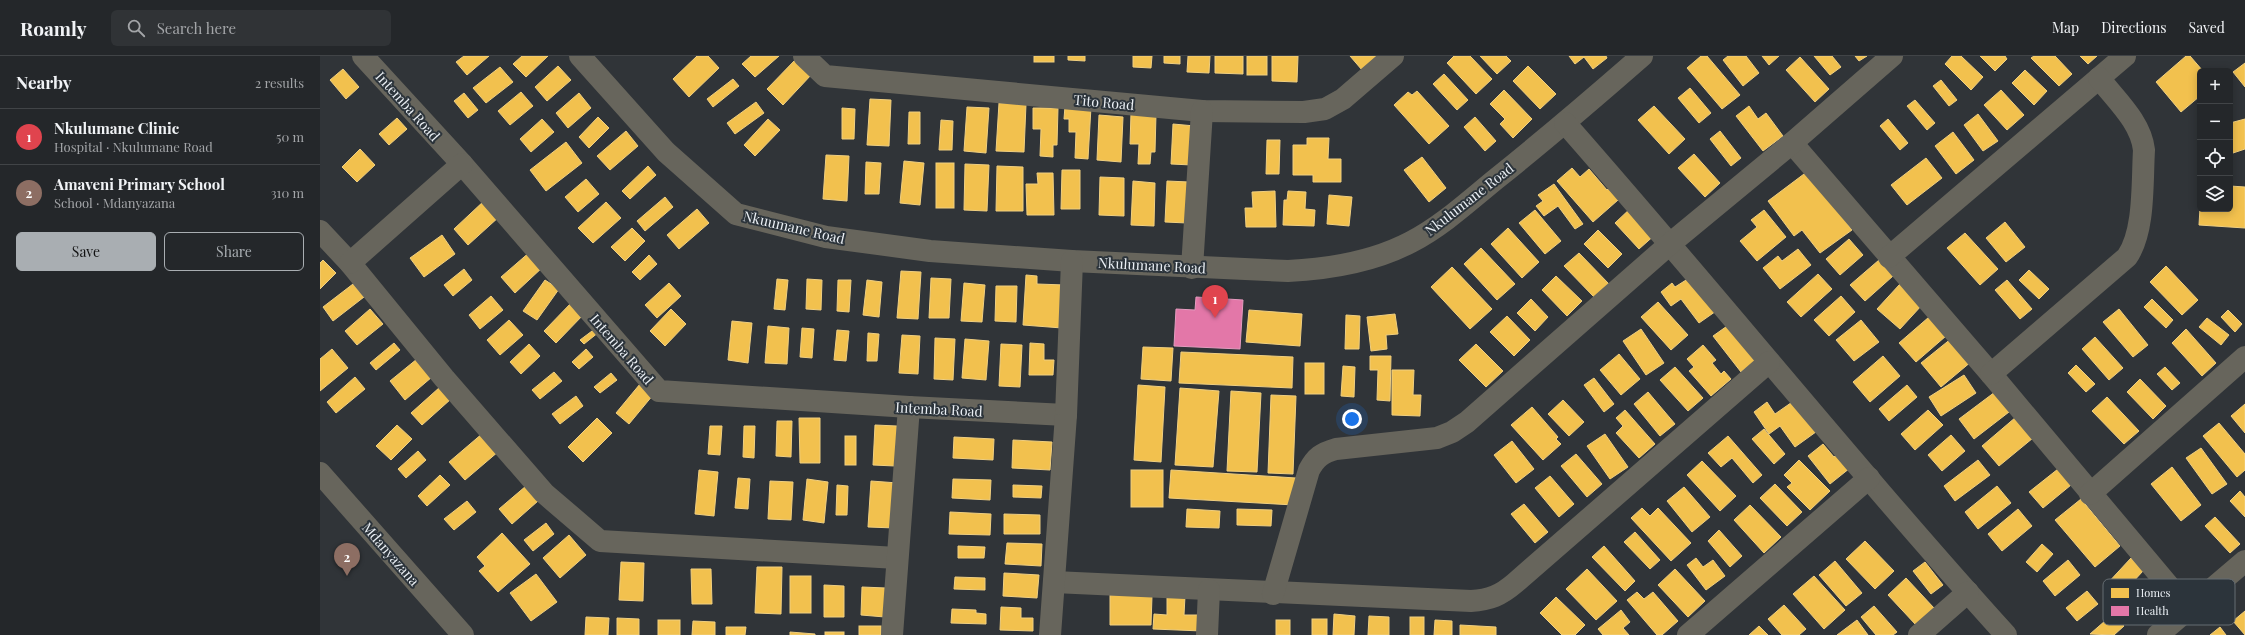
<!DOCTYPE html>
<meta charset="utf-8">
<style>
:root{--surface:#24272a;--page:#303336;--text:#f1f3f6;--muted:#a3a5a8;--line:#414447;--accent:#a9aeb2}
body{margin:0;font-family:"Playfair Display",serif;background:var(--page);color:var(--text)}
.controls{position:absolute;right:12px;top:12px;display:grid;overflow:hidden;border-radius:6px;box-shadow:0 2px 10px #0003}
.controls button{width:36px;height:36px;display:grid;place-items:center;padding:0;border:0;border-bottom:1px solid var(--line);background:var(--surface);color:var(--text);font:20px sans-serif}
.you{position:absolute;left:1032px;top:363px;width:14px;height:14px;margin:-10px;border:3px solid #fff;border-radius:50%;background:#1a73e8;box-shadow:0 0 0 6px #1a73e833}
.badge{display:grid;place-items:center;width:26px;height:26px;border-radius:50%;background:var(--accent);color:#fff;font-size:13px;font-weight:700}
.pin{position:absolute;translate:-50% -33px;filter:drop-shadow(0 1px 2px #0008)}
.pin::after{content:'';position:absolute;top:21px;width:14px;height:12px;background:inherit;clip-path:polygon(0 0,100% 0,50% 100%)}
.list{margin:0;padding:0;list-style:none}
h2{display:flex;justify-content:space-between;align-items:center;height:52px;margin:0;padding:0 16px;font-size:17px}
h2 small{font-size:13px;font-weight:400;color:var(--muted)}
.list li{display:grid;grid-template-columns:26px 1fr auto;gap:12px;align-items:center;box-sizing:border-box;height:56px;padding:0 16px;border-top:1px solid var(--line)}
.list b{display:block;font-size:15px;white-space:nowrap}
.list p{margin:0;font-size:13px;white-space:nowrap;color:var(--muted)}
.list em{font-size:13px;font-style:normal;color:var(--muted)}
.actions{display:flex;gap:8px;padding:12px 16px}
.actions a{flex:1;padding:9px 0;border:1px solid var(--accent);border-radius:6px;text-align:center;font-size:14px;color:var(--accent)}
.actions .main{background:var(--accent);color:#111}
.icon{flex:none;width:22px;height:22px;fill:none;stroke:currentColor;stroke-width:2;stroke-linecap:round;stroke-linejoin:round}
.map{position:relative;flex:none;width:1925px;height:579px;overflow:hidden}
header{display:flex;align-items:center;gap:24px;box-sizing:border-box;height:56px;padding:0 20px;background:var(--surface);border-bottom:1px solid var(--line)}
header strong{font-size:19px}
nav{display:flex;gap:22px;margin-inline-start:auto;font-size:14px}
.search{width:280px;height:36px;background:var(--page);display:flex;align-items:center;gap:10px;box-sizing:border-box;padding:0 14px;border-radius:6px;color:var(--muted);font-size:15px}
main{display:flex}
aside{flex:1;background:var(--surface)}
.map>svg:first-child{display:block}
</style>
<header>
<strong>Roamly</strong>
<div class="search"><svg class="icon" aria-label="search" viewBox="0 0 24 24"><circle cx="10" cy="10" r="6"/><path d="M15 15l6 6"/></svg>Search here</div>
<nav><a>Map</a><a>Directions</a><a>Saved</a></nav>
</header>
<main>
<aside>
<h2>Nearby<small>2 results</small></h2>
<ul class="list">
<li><span class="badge" style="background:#e0444e">1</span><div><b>Nkulumane Clinic</b><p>Hospital · Nkulumane Road</p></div><em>50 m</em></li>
<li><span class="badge" style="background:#8d6e63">2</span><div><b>Amaveni Primary School</b><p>School · Mdanyazana</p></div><em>310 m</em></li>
</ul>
<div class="actions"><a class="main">Save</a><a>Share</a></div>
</aside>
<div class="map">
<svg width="1925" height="579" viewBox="0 0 1925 579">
<rect width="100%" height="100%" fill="#303438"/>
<g fill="#f2c14e" stroke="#f0cf80">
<polygon points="144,0 169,0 147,19 136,6"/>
<polygon points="202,0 228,0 206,21 193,8"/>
<polygon points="377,0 388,0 399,12 369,41 353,23"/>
<polygon points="431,0 459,0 435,21 422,8"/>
<rect x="714" y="0" width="20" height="6"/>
<polygon points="748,0 765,0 765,5 748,4"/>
<polygon points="813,0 832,0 831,12 813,11"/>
<polygon points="844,0 860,0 860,8 844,7"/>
<polygon points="868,0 890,0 889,17 867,16"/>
<polygon points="895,0 923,0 923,18 895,17"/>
<rect x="927" y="0" width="20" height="19"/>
<polygon points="952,0 978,0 977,26 952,25"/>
<polygon points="1030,0 1059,0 1042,14"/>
<polygon points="1134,0 1150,0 1172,23 1156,38 1127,7"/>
<polygon points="1160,0 1186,0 1191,5 1177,18"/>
<polygon points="1249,0 1286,0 1287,2 1273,13 1264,1 1255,8"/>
<polygon points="1381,0 1387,0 1420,39 1402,53 1367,12"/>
<polygon points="1408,0 1426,0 1439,17 1423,30 1403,4"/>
<polygon points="1442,0 1459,0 1449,9"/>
<polygon points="1494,0 1512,0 1521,11 1510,19"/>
<polygon points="1535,0 1547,0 1539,5"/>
<polygon points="1632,0 1641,0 1663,21 1651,34 1625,8"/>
<polygon points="1660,0 1685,0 1687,3 1675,15"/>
<polygon points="1714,0 1735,0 1752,18 1739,30 1711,2"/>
<polygon points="1760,0 1777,0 1768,8"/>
<polygon points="1866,0 1870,0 1883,15 1880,15 1880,40 1861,56 1836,26"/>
<polygon points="1480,1 1509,33 1495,46 1466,14"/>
<polygon points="476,3 492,18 463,49 447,33"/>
<polygon points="1925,7 1925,31 1913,16"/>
<polygon points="238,10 251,24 227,45 215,31"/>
<polygon points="1208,10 1236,38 1220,53 1193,25"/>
<polygon points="180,11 193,26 166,47 153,32"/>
<polygon points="23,13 39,31 26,43 10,24"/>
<polygon points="1705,14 1727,35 1714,49 1692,27"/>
<polygon points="1124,18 1148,44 1137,54 1113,28"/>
<polygon points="413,23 419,30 393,51 387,43"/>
<polygon points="1621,24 1637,44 1629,50 1613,30"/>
<polygon points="1370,32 1391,57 1379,67 1358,42"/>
<polygon points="1184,34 1212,63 1193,82 1180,68 1185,63 1170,48"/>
<polygon points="1681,34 1704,59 1687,74 1664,49"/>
<polygon points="1097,35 1129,70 1109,88 1074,49 1088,36 1092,39"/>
<polygon points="201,36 213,50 190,69 178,55"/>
<polygon points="144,37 158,54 148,62 134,45"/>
<polygon points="259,37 271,52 248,72 236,57"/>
<polygon points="550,43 571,44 569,90 547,89"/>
<polygon points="1595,44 1615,67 1607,74 1587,50"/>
<polygon points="436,46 444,57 415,78 407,67"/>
<polygon points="679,47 706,48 704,96 676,95"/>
<polygon points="745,50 771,51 768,103 755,102 756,76 749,76 749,63 744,63"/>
<polygon points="1334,50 1365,83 1349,98 1318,64"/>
<polygon points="1429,50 1438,63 1446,57 1463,80 1443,95 1416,60"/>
<polygon points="647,51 669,52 666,97 644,95"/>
<polygon points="522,52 535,53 534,83 522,83"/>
<polygon points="713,52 738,52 737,89 733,89 733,101 720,100 721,73 713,73"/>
<polygon points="589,56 600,56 600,88 588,88"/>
<polygon points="811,57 836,58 835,96 831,96 830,108 818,108 819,88 810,88"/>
<polygon points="1658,58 1678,85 1663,95 1644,69"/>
<polygon points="779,59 803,61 801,106 777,104"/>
<polygon points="278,61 289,72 269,92 259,81"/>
<polygon points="1155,61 1176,85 1165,95 1144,71"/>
<polygon points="77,62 87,73 69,89 59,78"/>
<polygon points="222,63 234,76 211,96 200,83"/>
<polygon points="448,63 460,74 435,100 424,89"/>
<polygon points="1568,63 1588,87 1580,94 1560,70"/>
<polygon points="1925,63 1925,93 1910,98 1910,67"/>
<polygon points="621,64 633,65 632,94 619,94"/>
<polygon points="853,68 875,70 872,109 851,108"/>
<polygon points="306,75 318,90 290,114 277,100"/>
<polygon points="1400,75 1421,102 1411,110 1390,83"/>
<polygon points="1633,76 1654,104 1636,118 1615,90"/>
<polygon points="987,82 1009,82 1008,103 1021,103 1021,126 993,126 993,119 973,119 973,89 987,89"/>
<polygon points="947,84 960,84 959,118 946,118"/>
<polygon points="246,86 262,107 226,135 210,114"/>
<polygon points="40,93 55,109 37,126 22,111"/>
<polygon points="1374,98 1400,127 1385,141 1358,112"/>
<polygon points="506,99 529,100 527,145 503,143"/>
<polygon points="1102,101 1126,132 1109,146 1084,114"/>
<polygon points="1606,102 1622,122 1587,149 1571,129"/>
<polygon points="584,105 604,107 600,149 580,147"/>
<polygon points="546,106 561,107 559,138 545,138"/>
<rect x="616" y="107" width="18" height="45"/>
<polygon points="645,108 669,109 667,155 644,154"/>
<polygon points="328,110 336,119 310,143 302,135"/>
<polygon points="677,110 703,111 703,155 676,155"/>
<polygon points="1252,112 1260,121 1269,113 1287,134 1296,126 1306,137 1273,166 1237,125"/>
<polygon points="742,114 760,114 760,153 741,153"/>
<polygon points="1488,115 1532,174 1500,197 1482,174 1474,180 1448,145"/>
<polygon points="717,117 733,117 734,159 707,159 706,128 718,128"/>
<polygon points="780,121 804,122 804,160 779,159"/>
<polygon points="266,123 279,138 258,156 245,141"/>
<polygon points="813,125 835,127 834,170 811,169"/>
<polygon points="847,125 869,126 867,167 845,166"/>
<polygon points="1234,128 1263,168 1255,173 1238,150 1224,160 1216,150 1223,145 1218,139"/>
<polygon points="1910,130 1925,131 1925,172 1879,169 1880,152 1910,153"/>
<polygon points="955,135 956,171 926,171 925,152 933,152 932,136"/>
<polygon points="968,135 986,136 985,153 995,154 994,170 963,169 964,144 967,144"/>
<polygon points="1009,139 1032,141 1029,170 1007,168"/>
<polygon points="345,141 353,151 325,175 317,165"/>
<polygon points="165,144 180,160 148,189 134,173"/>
<polygon points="286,146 301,162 273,187 258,172"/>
<polygon points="1313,150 1337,177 1319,193 1295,167"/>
<polygon points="377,153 389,167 359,193 347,179"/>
<polygon points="1215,154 1241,185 1225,198 1199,167"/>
<polygon points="1444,154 1466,181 1437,205 1420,185 1437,171 1431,164"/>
<polygon points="1685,166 1705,191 1686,206 1666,182"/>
<polygon points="312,172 325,185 305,205 291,191"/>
<polygon points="1188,172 1219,206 1202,222 1171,188"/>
<polygon points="1278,174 1302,198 1288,212 1264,188"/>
<polygon points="1645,177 1678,213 1660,229 1627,192"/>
<polygon points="122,179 135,198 104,221 90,202"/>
<polygon points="1529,183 1543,199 1520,219 1506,203"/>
<polygon points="1161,192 1195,228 1177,244 1144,208"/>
<polygon points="1478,193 1491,209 1460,233 1443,212 1458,200 1462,205"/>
<polygon points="211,195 224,210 195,237 181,221"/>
<polygon points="1259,197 1289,228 1274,241 1244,210"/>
<polygon points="329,199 337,208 320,224 312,216"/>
<polygon points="3,204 16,217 0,233 0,207"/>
<polygon points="1559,204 1573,220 1545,245 1530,229"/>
<polygon points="1846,210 1878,244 1862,259 1830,226"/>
<polygon points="1132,211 1172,253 1150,273 1111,231"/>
<polygon points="144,213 152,224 133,240 124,229"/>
<polygon points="1709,214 1729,233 1719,243 1699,224"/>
<polygon points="581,215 601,216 598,263 577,262"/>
<polygon points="1498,218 1512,233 1481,261 1467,246"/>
<polygon points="706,219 717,220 717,228 745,229 742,272 703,269"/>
<polygon points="1374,219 1399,253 1379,267 1361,243 1351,250 1341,236 1352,227 1355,231"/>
<polygon points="1236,220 1262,245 1247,260 1222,234"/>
<polygon points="611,222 631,223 629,262 609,262"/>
<polygon points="457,223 468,224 465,254 454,253"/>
<polygon points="487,223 502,224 501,254 486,253"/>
<polygon points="225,224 239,233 217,264 203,255"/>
<polygon points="518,224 531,224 529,256 517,255"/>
<polygon points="547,224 562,226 559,261 543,259"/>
<polygon points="1687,224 1712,253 1700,263 1675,234"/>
<polygon points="349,227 361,240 337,262 325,249"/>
<polygon points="644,227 665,229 662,266 641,265"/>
<polygon points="33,228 44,241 13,265 3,251"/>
<polygon points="1580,228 1602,249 1580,273 1557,253"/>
<polygon points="676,230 697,230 696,266 675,265"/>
<polygon points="171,240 183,254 160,273 149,259"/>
<polygon points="1521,240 1535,256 1509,280 1494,264"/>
<polygon points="1211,243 1228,261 1215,275 1197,257"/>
<polygon points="1832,243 1853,264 1846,272 1824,251"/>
<polygon points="253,245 265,257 236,287 224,275"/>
<polygon points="1338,246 1368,279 1351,294 1321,261"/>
<polygon points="50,253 63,268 37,289 25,275"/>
<polygon points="351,253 366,268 345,290 330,275"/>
<polygon points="1799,253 1828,289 1813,301 1783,266"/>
<polygon points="929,254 982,258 980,290 926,286"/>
<polygon points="1908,254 1922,268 1915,276 1901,261"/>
<polygon points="1075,258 1078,278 1066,279 1067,293 1051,295 1047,261"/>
<polygon points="1026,259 1040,260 1039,293 1025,293"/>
<polygon points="1187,260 1210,284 1194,300 1170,276"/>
<polygon points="1609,261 1626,280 1596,306 1579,287"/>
<polygon points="1887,262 1909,279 1901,289 1879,271"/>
<polygon points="189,264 203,279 180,299 167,284"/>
<polygon points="1541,264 1559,286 1534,305 1516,284"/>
<polygon points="412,265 432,267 428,307 408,304"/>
<polygon points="1410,268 1438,303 1421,316 1393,280"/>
<polygon points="448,270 469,272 467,308 445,307"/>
<polygon points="276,272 279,276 264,288 260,284"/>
<polygon points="482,272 494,273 492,302 480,301"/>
<polygon points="1321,273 1344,307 1326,319 1303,285"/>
<polygon points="1866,273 1896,307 1882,320 1852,287"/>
<polygon points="517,274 529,275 526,305 514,304"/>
<polygon points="548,277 559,278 557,305 547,305"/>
<polygon points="582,279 600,280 598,318 579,317"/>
<polygon points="1775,281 1803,312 1789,324 1762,293"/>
<polygon points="615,282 635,283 633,324 614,323"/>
<polygon points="1632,282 1652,305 1621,331 1601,307"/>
<polygon points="645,283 669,285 666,324 642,322"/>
<polygon points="74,287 80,294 56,314 50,307"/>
<polygon points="710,287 724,288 724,304 734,304 733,319 709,319"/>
<polygon points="209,288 220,300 201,318 190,306"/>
<polygon points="681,288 702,289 700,331 679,330"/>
<polygon points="1156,288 1183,315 1166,331 1139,304"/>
<polygon points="1383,289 1396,304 1392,307 1401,318 1404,315 1411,323 1391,340 1369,315 1374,311 1367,303"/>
<polygon points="823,291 853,292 851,325 821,323"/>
<polygon points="12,293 28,312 0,335 0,303"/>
<polygon points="266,293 273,301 259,313 252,306"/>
<polygon points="861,296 973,301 972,332 859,327"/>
<polygon points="1299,298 1320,323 1301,339 1280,314"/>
<polygon points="1050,300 1071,300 1070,345 1057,344 1058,314 1050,314"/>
<polygon points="1563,300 1580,320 1550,346 1533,326"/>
<polygon points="97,303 112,321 85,344 70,325"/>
<rect x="985" y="307" width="19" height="31"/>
<polygon points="1756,309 1775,328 1766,336 1748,317"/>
<polygon points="1023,310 1035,311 1034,341 1021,340"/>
<polygon points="1355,311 1383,342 1368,355 1340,324"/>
<polygon points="1845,311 1860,327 1852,334 1837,318"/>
<polygon points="1072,314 1094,314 1093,339 1101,339 1100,360 1072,359"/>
<polygon points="234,316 242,325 220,343 212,334"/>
<polygon points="291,317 297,324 280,337 274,331"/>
<polygon points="1644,319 1656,337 1621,360 1609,341"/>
<polygon points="35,321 45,333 16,357 7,346"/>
<polygon points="1274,322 1294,348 1284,356 1264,329"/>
<polygon points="1820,323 1846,350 1833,363 1807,336"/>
<polygon points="320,328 333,339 309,368 296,357"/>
<polygon points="818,329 845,331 841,406 814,404"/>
<polygon points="1587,329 1597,341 1569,365 1559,353"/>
<polygon points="120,331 131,343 102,369 91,357"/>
<polygon points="860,332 899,335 893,411 855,409"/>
<polygon points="911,335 941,337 937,416 907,415"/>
<polygon points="1328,336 1355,368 1340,380 1314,348"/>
<polygon points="1675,336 1689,356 1654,383 1639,363"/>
<polygon points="951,339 976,340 973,418 948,417"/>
<polygon points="256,340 263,350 240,368 232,358"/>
<polygon points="1787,341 1819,375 1804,388 1772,355"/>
<polygon points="1478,342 1500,373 1475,391 1460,370 1449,378 1434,356 1447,346 1455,358"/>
<polygon points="1243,344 1264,366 1249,380 1228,358"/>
<polygon points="1925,348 1925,377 1911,360"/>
<polygon points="1212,351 1238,381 1236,383 1241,388 1223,404 1191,369"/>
<polygon points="1305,354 1335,388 1319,402 1296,377 1303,370 1296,362"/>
<polygon points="1608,354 1623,369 1595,394 1581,378"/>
<polygon points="1696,361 1713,382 1679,410 1662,390"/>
<polygon points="277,362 292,377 263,406 248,391"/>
<polygon points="479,362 500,362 500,407 480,407"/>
<polygon points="457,365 472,365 471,401 456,400"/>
<polygon points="1899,367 1925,398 1925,414 1917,421 1883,380"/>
<polygon points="77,369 92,383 71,404 56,390"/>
<polygon points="555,369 577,370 575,410 553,409"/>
<polygon points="390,370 402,370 400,399 388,398"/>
<polygon points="424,370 435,370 434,402 423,401"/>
<polygon points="1444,373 1465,398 1454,408 1432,383"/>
<polygon points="163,377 179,395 145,424 129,406"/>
<polygon points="1285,378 1308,411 1290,423 1267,390"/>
<polygon points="1631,379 1645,395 1622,415 1608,399"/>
<rect x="525" y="380" width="11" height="29"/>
<polygon points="1408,380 1442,419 1433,427 1412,402 1401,411 1388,397"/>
<polygon points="634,381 674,383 673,404 633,402"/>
<polygon points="693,384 732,386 730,414 692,412"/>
<polygon points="1192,385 1214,413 1196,427 1174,399"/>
<polygon points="1503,388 1514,401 1523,393 1535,408 1510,428 1488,400"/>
<polygon points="1881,392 1907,428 1892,438 1866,402"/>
<polygon points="98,395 106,404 86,422 78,413"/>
<polygon points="1256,398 1282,428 1267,441 1241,410"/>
<polygon points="1479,404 1510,435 1490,454 1467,431 1472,427 1464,419"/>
<polygon points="1658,404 1670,419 1635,445 1624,430"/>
<polygon points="1382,405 1416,440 1400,455 1367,419"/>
<polygon points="1852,411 1881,449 1861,465 1831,428"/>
<polygon points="1738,413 1751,429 1723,452 1709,436"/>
<polygon points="379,414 398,416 394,460 375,458"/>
<rect x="811" y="414" width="32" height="37"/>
<polygon points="851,414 976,422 974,449 849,442"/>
<polygon points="120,419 130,429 107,450 98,440"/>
<polygon points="1230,420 1254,448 1239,461 1215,432"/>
<polygon points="418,422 430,423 428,453 415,452"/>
<polygon points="487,423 508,426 504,467 483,464"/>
<polygon points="633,423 671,424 670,444 632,442"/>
<polygon points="450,425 473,426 471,464 448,463"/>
<polygon points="551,425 578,427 575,472 548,471"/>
<polygon points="1455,428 1482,456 1467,470 1440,442"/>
<polygon points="517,429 528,430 527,459 516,459"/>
<polygon points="693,429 722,430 721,442 693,441"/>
<polygon points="206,430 218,445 192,468 179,453"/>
<polygon points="1677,430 1691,447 1658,473 1645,456"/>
<polygon points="1364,431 1390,461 1372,476 1347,445"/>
<polygon points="1920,435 1925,441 1925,461 1910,445"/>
<polygon points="1761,443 1800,490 1775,511 1735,464"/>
<polygon points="147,445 156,456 134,474 124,463"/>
<polygon points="1204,448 1228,476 1215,487 1191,458"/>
<polygon points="1430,449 1461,481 1444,497 1414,464"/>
<polygon points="1322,452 1330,460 1338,452 1371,487 1351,505 1311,462"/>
<polygon points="867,453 900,455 899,472 866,471"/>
<polygon points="917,453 952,454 951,470 917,469"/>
<polygon points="1698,453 1712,470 1682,495 1668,478"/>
<polygon points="630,456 671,458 670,479 629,478"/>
<polygon points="684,458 720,459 720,478 684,478"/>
<polygon points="1895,461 1920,488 1910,497 1885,470"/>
<polygon points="226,467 234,478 213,495 204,484"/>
<polygon points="1399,474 1422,500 1410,511 1388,485"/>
<polygon points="1315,476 1340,504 1330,513 1304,486"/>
<polygon points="182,477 210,508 178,536 159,515 165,510 157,501"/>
<polygon points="249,479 266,499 240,522 223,502"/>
<polygon points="1545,485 1574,515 1555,533 1526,503"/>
<polygon points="687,487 722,488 721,510 685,508"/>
<polygon points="1722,488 1733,498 1717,516 1706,506"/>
<polygon points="638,490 665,491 664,502 638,502"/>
<polygon points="1284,490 1315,525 1305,535 1272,501"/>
<polygon points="1376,502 1383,511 1393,504 1405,520 1386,534 1367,509"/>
<polygon points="1811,502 1823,515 1799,541 1786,529"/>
<polygon points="1748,504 1760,519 1735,540 1723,525"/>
<polygon points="1515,505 1542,537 1526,550 1499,519"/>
<polygon points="301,506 324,507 323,545 299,544"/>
<polygon points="1605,506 1623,529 1611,538 1593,515"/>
<polygon points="437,511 462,511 461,558 435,557"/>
<polygon points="371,513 391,513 392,548 372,548"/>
<polygon points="1267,513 1297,545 1276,564 1246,533"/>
<polygon points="1355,513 1385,545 1368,561 1338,529"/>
<polygon points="684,517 719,519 717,542 683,540"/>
<polygon points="216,518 237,546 211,565 190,537"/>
<rect x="470" y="520" width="21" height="37"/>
<polygon points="1494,520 1525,554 1504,573 1473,538"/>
<polygon points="635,521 665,522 665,534 634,533"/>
<polygon points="1586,522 1614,552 1596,569 1568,539"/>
<polygon points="504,529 524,530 524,561 504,561"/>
<polygon points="542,531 566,532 565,561 541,559"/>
<polygon points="1767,535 1778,548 1757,565 1746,552"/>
<polygon points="1317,536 1324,543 1333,536 1358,565 1342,579 1337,579 1307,544"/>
<polygon points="790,539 832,540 831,569 790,569"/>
<polygon points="847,540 865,540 864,559 882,559 882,575 833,573 834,558 847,559"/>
<polygon points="1236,541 1265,569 1255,579 1242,579 1220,557"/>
<polygon points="1464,549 1486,573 1479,579 1462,579 1448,563"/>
<polygon points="1554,550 1577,576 1573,579 1556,579 1541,561"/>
<polygon points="681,551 701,552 701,562 713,562 713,575 680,574"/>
<polygon points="632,553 656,554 656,557 666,558 666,568 631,567"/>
<polygon points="1301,554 1310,566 1303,572 1309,579 1283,579 1278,573"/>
<polygon points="1925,555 1925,579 1913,565"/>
<polygon points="1014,558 1035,560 1034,579 1013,579"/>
<polygon points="1793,558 1804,570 1794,579 1770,578"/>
<polygon points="1049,560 1069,561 1069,579 1048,579"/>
<polygon points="266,561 289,562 288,579 265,579"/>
<rect x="1090" y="561" width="14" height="18"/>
<polygon points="297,562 319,563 319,579 297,579"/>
<rect x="992" y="563" width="15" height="16"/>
<rect x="338" y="564" width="22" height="15"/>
<rect x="956" y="564" width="14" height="15"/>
<polygon points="1115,564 1132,565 1132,579 1114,579"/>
<polygon points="1537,564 1548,579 1517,579"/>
<polygon points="373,565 395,566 395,579 372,579"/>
<polygon points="1140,569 1176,571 1176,579 1140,579"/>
<rect x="539" y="570" width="22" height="9"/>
<polygon points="1439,570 1448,579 1429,579"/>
<polygon points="406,571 426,571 425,579 406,579"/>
<polygon points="1900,571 1906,579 1890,579"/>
<polygon points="470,576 495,578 495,579 470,579"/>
<rect x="505" y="576" width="19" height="3"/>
</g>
<polygon fill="#e377a8" stroke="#e59bbf" points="876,241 923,244 920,293 854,290 856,253 875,254"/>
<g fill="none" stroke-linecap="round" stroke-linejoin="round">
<g stroke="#67655c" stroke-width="22">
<polyline points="43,0 142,108 339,335 589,351 746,359"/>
<path d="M 260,0 L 346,96 L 416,158 L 506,181 L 610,195 L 752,205 L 968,215 C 1010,213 1053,206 1091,186 C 1122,170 1149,145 1176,123 C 1226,83 1274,42 1322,0"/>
<polyline points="484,0 505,20 882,55 984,56 1005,53 1023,43 1073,0"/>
<path d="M 1245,67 C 1394,236 1535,412 1686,579"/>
<polyline points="1472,87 1671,318 1869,554"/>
<polyline points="0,175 30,207 124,322 224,437 280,485 577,502"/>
<polyline points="1569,201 1805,0"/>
<polyline points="30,207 142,108"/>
<polyline points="872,212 882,55"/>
<path d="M 1671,318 L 1807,201 C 1825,175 1822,126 1824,94 C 1821,66 1796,44 1779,22"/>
<polyline points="0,417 143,579"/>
<polyline points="1770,438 1925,301"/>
<path d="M 734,526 L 1151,545 C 1170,544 1181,539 1195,527 L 1449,306"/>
<path d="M 953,538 L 989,414 C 996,401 1002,397 1016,393 L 1117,382 L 1132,376 L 1147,366 L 1351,187 L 1472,87 L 1572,0"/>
<polyline points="572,579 589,351"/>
<polyline points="730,579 746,359 752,205"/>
<polyline points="887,579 889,534"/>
<polyline points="1368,579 1549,422"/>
<polyline points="1599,579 1648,536"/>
<polyline points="1838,579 1925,505"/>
</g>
</g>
<g text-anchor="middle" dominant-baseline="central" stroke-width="4" stroke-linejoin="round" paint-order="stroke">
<g font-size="14" fill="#eaeff4" stroke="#2c343b">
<text transform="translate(784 46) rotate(5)">Tito Road</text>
<text transform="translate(88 50) rotate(48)">Intemba Road</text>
<text transform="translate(1149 143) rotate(-38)">Nkulumane Road</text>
<text transform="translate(474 171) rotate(13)">Nkuumane Road</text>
<text transform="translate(832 209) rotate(3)">Nkulumane Road</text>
<text transform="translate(302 293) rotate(49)">Intemba Road</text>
<text transform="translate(619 353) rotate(3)">Intemba Road</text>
<text transform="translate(71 498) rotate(49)">Mdanyazana</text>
</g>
</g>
<rect x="1783" y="523" width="132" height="46" rx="6" fill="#2c343b" stroke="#656c72" stroke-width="1"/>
<rect x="1791" y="532" width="18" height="10" fill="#f2c14e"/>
<rect x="1791" y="550" width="18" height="10" fill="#e377a8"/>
<g font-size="11" fill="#eaeff4">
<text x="1816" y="541">Homes</text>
<text x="1816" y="559">Health</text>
</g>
</svg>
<div class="controls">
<button>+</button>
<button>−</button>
<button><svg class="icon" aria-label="locate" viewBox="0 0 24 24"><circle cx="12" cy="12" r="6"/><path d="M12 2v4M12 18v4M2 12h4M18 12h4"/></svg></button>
<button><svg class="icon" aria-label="layers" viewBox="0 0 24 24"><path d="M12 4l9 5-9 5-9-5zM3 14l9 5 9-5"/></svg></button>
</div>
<div class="you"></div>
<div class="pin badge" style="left:895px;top:262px;background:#e0444e">1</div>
<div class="pin badge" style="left:27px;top:520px;background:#8d6e63">2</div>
</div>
</main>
